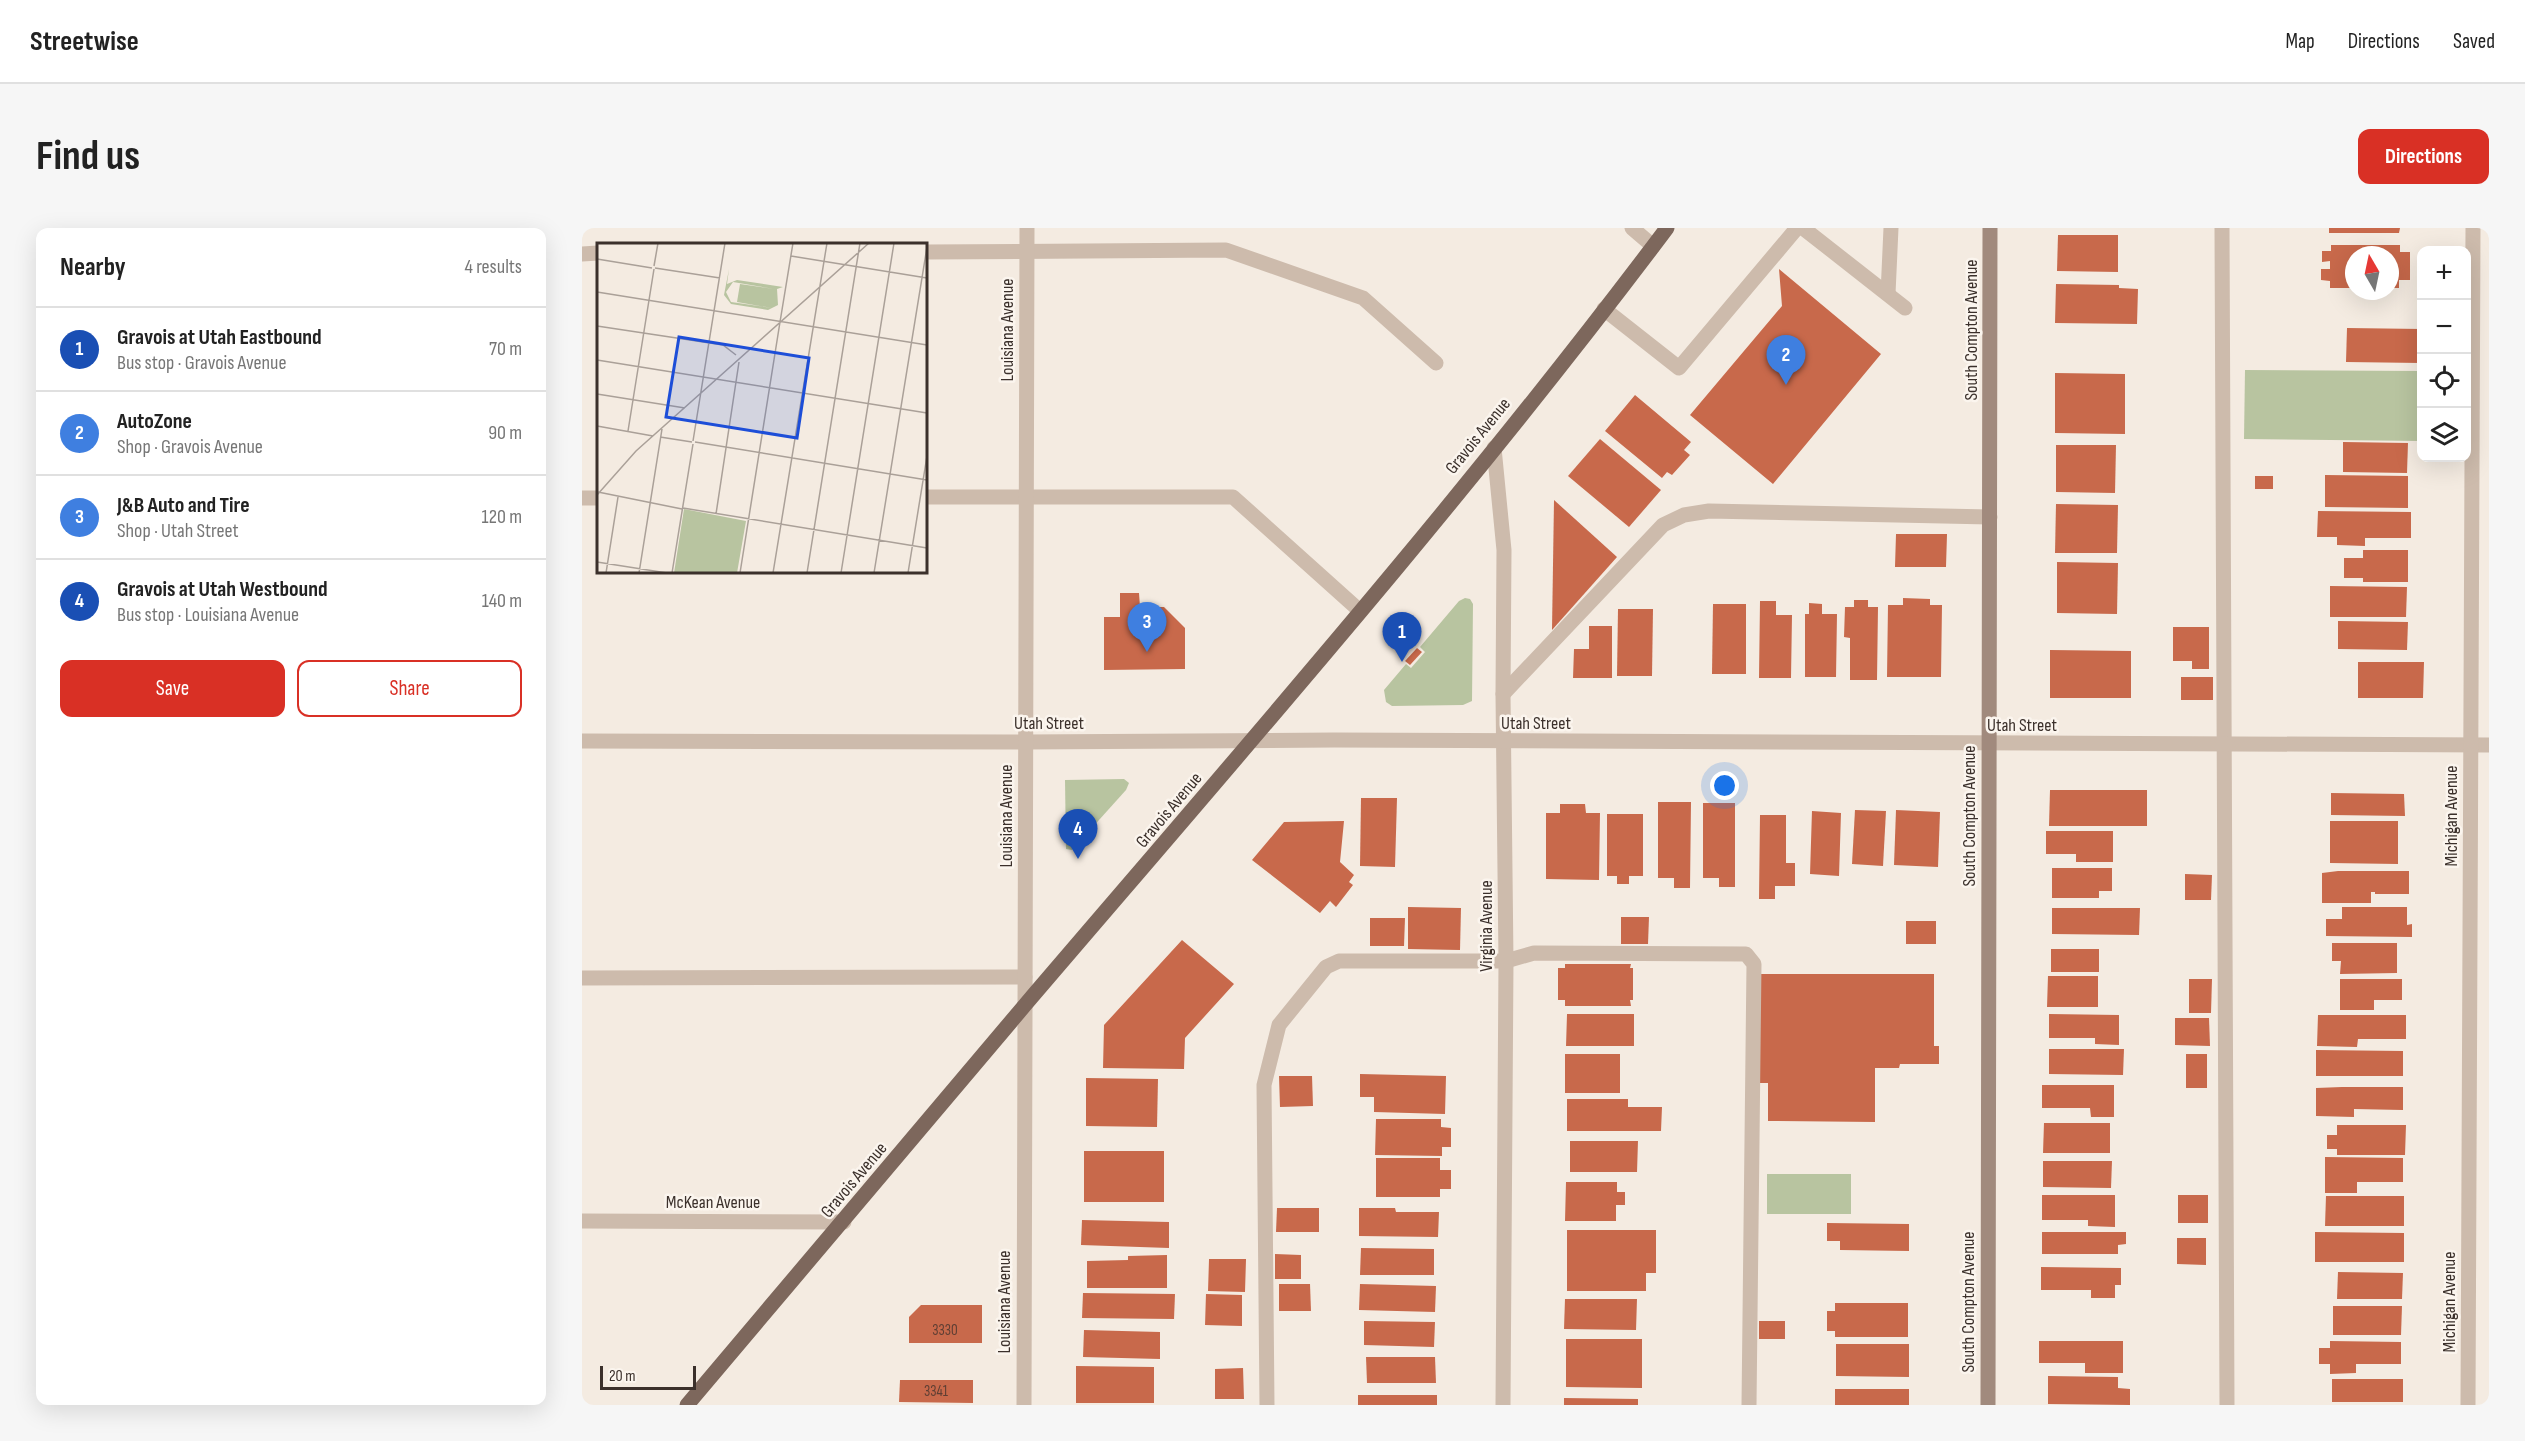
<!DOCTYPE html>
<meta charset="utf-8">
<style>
:root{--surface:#fff;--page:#f6f6f6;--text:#222;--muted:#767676;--line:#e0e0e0;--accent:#d93025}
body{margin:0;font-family:"Sofia Sans Condensed",sans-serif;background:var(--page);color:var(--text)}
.controls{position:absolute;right:18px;top:18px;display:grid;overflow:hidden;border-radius:12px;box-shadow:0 6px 24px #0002}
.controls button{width:54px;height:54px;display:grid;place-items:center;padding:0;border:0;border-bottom:2px solid var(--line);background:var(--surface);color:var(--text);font:30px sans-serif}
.compass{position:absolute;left:1763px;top:18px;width:54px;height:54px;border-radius:50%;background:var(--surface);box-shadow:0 6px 24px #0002;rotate:351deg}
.scale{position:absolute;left:18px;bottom:15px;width:96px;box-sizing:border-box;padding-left:6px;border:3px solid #3b302b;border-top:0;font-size:16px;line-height:21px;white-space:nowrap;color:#3b302b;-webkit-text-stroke:4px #fbf5ee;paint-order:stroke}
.you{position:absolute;left:1143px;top:558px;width:21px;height:21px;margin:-15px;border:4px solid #fff;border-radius:50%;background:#1a73e8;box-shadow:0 0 0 9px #1a73e833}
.badge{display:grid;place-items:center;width:39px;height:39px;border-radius:50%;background:var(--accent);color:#fff;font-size:20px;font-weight:700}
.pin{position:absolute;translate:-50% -50px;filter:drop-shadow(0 2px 3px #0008)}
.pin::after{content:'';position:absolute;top:32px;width:21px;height:18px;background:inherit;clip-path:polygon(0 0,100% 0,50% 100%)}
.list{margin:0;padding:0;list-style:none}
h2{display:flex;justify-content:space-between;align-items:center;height:78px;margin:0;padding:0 24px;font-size:26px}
h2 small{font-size:20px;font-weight:400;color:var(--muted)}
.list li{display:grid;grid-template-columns:39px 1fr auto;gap:18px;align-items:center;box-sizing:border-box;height:84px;padding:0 24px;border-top:2px solid var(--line)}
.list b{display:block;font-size:22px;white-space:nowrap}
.list p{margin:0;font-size:20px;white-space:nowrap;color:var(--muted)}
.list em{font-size:20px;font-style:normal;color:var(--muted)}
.actions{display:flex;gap:12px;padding:18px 24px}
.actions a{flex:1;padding:14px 0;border:2px solid var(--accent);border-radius:12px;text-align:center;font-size:21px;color:var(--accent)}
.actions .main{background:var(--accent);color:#fff}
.icon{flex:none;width:33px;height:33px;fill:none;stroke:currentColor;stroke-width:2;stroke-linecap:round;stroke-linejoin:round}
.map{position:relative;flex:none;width:1907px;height:1177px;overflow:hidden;border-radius:12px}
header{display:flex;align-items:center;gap:36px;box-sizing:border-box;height:84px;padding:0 30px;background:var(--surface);border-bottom:2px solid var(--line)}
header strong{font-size:28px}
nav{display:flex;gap:33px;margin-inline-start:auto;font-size:21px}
.intro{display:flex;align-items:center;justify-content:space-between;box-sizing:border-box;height:144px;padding:0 36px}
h1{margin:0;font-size:42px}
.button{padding:15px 27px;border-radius:12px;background:var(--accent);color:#fff;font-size:21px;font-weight:700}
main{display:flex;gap:36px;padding:0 36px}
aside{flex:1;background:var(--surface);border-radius:12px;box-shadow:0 6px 24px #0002}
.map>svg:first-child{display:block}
</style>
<header>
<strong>Streetwise</strong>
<nav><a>Map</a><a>Directions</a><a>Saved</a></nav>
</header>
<div class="intro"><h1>Find us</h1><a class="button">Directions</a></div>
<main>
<aside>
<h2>Nearby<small>4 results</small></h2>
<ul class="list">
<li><span class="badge" style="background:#1a4fb4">1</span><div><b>Gravois at Utah Eastbound</b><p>Bus stop · Gravois Avenue</p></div><em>70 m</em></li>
<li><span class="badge" style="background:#3f7fe0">2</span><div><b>AutoZone</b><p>Shop · Gravois Avenue</p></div><em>90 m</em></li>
<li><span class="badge" style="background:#3f7fe0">3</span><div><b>J&amp;B Auto and Tire</b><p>Shop · Utah Street</p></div><em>120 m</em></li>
<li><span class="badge" style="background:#1a4fb4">4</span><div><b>Gravois at Utah Westbound</b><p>Bus stop · Louisiana Avenue</p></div><em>140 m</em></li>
</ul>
<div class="actions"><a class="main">Save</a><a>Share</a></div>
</aside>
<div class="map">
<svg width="1907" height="1177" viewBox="0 0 1907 1177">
<rect width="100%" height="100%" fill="#f4ebe1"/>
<g fill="#b8c4a0">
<polygon points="1663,142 1839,143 1839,213 1662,211"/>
<polygon points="883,370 888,371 891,376 890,473 881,477 810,478 804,474 802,462 824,436 829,440 843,424 838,419 877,373"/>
<polygon points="542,551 547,555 544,562 490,622 484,621 483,552"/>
<rect x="1185" y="946" width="84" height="40"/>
</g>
<g fill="#c8694b">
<polygon points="1747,0 1818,0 1817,5 1747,5"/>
<polygon points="1476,7 1536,7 1536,44 1475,43"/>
<polygon points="1749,17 1818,17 1818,24 1828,24 1828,52 1817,52 1817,60 1808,60 1808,27 1772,27 1772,60 1748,60 1748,53 1739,52 1739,41 1748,41 1748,33 1740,34 1740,23 1749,23"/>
<polygon points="1197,41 1299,126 1191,256 1108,187 1200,78"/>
<polygon points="1474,56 1537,57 1537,60 1556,61 1555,96 1473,95"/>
<polygon points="1765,100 1840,101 1839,135 1764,134"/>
<polygon points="1473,145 1543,146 1543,206 1473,205"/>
<polygon points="1053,167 1109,214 1102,222 1108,227 1090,247 1085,244 1080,250 1023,203"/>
<polygon points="1018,211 1079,262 1047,299 986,248"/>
<polygon points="1761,214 1826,215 1825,245 1761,244"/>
<polygon points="1474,217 1534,217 1533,265 1474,264"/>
<polygon points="1743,247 1826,248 1826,280 1743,279"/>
<rect x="1673" y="248" width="18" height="13"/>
<polygon points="972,272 1035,329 970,402"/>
<polygon points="1474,276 1536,277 1535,325 1473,325"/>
<polygon points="1736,283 1829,284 1829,310 1783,310 1783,318 1755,317 1755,309 1735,309"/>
<polygon points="1314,306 1365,306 1364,339 1313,339"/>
<polygon points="1781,322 1826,322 1826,354 1781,354 1781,350 1762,350 1762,330 1781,330"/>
<polygon points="1475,334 1536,335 1535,386 1475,385"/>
<polygon points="1748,358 1825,359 1824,389 1748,389"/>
<polygon points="538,365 557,365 558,379 582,379 603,400 603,441 522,442 522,389 538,389"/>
<polygon points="1321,370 1348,371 1348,377 1360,377 1359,449 1305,449 1306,377 1321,377"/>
<polygon points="1272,372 1286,372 1286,379 1296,379 1295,452 1268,452 1268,410 1262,409 1263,379 1272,379"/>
<polygon points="1178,373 1194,373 1194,387 1210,387 1209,450 1177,450"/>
<polygon points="1227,375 1240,376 1240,386 1255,386 1254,449 1223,449 1223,386 1227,386"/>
<polygon points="1131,376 1164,376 1164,446 1130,446"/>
<polygon points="1036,381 1071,381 1070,448 1035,448"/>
<polygon points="1756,393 1826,394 1825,422 1756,421"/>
<polygon points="1007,398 1030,398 1030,450 991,450 992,421 1007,421"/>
<polygon points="1591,399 1627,399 1627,441 1610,441 1610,433 1591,433"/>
<polygon points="835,420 840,424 828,437 823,433"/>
<polygon points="1468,422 1549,423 1549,470 1468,470"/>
<polygon points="1776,434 1842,434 1841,470 1776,470"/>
<rect x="1599" y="449" width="32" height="23"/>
<polygon points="1468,562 1565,562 1565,598 1467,598"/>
<polygon points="1749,565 1822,566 1823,588 1749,587"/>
<polygon points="779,570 815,570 813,639 778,638"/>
<polygon points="1076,574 1109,574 1108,660 1092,660 1092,650 1076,650"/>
<polygon points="1121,575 1153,575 1153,659 1137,659 1137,650 1121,650"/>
<polygon points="978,576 1003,576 1004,585 1018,585 1017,652 964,651 964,585 978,585"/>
<polygon points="1273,582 1304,583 1301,638 1270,636"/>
<polygon points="1314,582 1358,584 1356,639 1312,637"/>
<polygon points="1230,583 1259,585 1257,648 1228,646"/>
<polygon points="1025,586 1061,586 1061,648 1047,648 1047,656 1035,656 1035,648 1025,648"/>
<polygon points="1178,587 1204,587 1204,635 1213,635 1213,658 1193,658 1193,671 1177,671"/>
<polygon points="762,593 758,634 772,647 767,654 771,657 754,679 748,673 738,685 670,632 702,594"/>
<polygon points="1748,593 1816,593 1816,636 1748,635"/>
<polygon points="1464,603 1531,603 1531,634 1494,634 1494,626 1464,626"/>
<polygon points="1470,640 1530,640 1530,663 1517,663 1517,670 1470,670"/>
<polygon points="1756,643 1827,643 1827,666 1793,666 1793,664 1789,664 1789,675 1740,675 1740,645"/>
<polygon points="1603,646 1630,647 1629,672 1603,672"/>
<polygon points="826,679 879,680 878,722 826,721"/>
<polygon points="1760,679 1825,679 1825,697 1830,696 1830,709 1744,708 1744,691 1760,691"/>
<polygon points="1470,680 1558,680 1557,707 1470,706"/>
<polygon points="1039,689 1067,689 1066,716 1039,716"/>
<polygon points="788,690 823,690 822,718 788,718"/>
<rect x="1324" y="693" width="30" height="23"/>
<polygon points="600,712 652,756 603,810 602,841 521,840 522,797"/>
<polygon points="1750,715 1815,715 1815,745 1758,746 1759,733 1750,733"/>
<rect x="1469" y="721" width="48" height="23"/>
<polygon points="983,736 1049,736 1048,740 1051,740 1051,772 1048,772 1049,778 983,778 983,772 976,772 976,740 983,740"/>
<polygon points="1175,746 1352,746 1352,818 1357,818 1357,836 1318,836 1317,840 1293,840 1293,894 1186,893 1186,855 1174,855"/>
<polygon points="1466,748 1516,748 1516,779 1465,779"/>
<polygon points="1607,751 1630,751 1629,785 1607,785"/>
<polygon points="1758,751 1820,751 1820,772 1792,772 1792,782 1758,782"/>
<polygon points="985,786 1052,786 1052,818 984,818"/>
<polygon points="1467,786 1537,787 1537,817 1513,816 1513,810 1467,810"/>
<polygon points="1736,787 1824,787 1824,811 1776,811 1775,819 1735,818"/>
<polygon points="1593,790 1627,790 1628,818 1593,817"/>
<polygon points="1467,821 1542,821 1541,847 1467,846"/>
<polygon points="1734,822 1821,823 1821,848 1734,848"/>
<rect x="983" y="826" width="55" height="39"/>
<rect x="1604" y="826" width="21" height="34"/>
<polygon points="778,846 864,848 863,886 792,884 792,869 778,869"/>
<polygon points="697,848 730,848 731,878 698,879"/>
<polygon points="504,850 576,851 575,899 504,898"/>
<polygon points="1460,857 1532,857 1532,889 1509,889 1508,880 1460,880"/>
<polygon points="1760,859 1821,859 1821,882 1772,881 1772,889 1734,888 1734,860"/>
<polygon points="985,871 1046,871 1046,879 1080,879 1079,903 985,903"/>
<polygon points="794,891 859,891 859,899 869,900 869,919 860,919 860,928 793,927"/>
<polygon points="1462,895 1528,895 1528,925 1461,925"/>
<polygon points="1755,897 1824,897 1823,927 1755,927 1755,921 1745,921 1745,907 1755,907"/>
<polygon points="988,913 1056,913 1055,944 988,944"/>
<rect x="502" y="923" width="80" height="51"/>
<polygon points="1743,929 1821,930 1821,954 1775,954 1775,965 1743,965"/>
<polygon points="794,930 858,930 858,942 869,942 869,961 858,961 858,969 794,969"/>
<polygon points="1461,933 1530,933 1529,960 1461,959"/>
<polygon points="984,954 1035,954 1035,964 1043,964 1043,977 1034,977 1034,993 983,993"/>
<polygon points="1460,967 1533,967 1533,999 1506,998 1506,992 1460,992"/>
<rect x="1596" y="967" width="30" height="28"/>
<polygon points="1744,968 1822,968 1822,998 1743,998"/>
<polygon points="695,980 737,980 737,1004 694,1004"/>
<polygon points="777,980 813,980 814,984 857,984 856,1009 777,1008"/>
<polygon points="500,992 587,994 587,1020 499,1017"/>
<polygon points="1245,995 1327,996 1327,1023 1258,1022 1258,1013 1245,1013"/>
<polygon points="985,1002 1074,1002 1074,1045 1064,1045 1064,1063 985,1063"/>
<polygon points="1460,1004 1544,1004 1544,1016 1536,1017 1536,1026 1460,1026"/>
<polygon points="1733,1004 1822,1005 1822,1034 1733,1034"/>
<polygon points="1595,1010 1624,1010 1624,1037 1595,1036"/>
<polygon points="779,1020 852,1021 852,1047 778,1047"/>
<polygon points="693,1026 719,1027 719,1051 693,1051"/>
<polygon points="585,1027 585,1060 505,1060 505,1033 546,1032 546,1028"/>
<polygon points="627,1031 664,1031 663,1064 626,1063"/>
<polygon points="1459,1039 1539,1040 1539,1057 1533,1057 1533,1070 1509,1070 1509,1062 1459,1062"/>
<polygon points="1756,1044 1821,1045 1820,1071 1755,1071"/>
<polygon points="697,1056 728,1056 729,1083 697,1083"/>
<polygon points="778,1056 854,1058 853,1084 777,1082"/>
<polygon points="501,1065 593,1066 592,1091 500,1090"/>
<polygon points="624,1066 660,1067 660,1098 623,1097"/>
<polygon points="983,1071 1055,1071 1054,1102 982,1101"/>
<polygon points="1253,1075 1326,1075 1326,1109 1253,1109 1253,1103 1245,1103 1245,1083 1253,1083"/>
<polygon points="339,1077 400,1077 400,1115 327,1115 327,1089"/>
<polygon points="1751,1078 1820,1078 1819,1107 1751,1107"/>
<polygon points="782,1093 853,1094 852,1119 782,1117"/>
<rect x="1177" y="1093" width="26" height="18"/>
<polygon points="502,1102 578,1104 578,1131 501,1129"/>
<polygon points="984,1111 1060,1111 1060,1160 984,1159"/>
<polygon points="1457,1113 1541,1113 1541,1145 1503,1145 1503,1135 1457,1135"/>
<polygon points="1748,1113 1819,1114 1819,1136 1774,1136 1774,1145 1748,1146 1748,1136 1737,1136 1737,1120 1748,1120"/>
<polygon points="1254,1116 1327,1116 1327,1149 1254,1148"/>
<polygon points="784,1129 853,1129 854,1155 785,1155"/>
<polygon points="494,1138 572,1139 572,1175 494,1175"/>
<polygon points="661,1140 662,1171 633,1171 633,1141"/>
<polygon points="1466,1148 1536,1149 1536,1160 1548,1161 1548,1177 1466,1176"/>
<rect x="1750" y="1151" width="71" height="23"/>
<polygon points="318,1152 391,1152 391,1175 317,1174"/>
<rect x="1253" y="1161" width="74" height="16"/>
<rect x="776" y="1167" width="79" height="10"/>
<polygon points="982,1170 1056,1171 1056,1177 982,1177"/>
</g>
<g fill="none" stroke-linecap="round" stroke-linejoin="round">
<g stroke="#cdbbac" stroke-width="15">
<polyline points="1050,0 1071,18"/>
<polyline points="1221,0 1323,80"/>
<polyline points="1640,0 1645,1177"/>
<polyline points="1306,66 1309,0"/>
<polyline points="1022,81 1097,140 1215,0"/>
<polyline points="344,269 651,269 778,383"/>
<polyline points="0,270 16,270"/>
<polyline points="921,466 1081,297 1102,287 1127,283 1408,289"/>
<polyline points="0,750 443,749"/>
<polyline points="685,1177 682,857 697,797 744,739 757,733 924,733 952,725 1164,726 1172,736 1167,1177"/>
</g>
<g stroke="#cdbbac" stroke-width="15">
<polyline points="344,24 644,22 781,70 854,135"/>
<polyline points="0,26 16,25"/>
<polyline points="912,220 922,322 921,466 924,733 921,1177"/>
<polyline points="0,513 443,514 752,512 1907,517"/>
<polyline points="0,993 262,994"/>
<polyline points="442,1177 445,0"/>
<polyline points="1886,1177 1891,0"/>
</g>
<polyline stroke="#a18a7d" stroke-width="15" points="1406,1177 1408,0"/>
<path stroke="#7d675c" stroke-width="15" d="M 105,1177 C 218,1044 329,910 443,777 C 661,522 883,269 1085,0"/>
</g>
<g text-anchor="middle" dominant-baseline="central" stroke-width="5" stroke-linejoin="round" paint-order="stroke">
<g font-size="15" fill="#5e3e33">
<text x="363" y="1102">3330</text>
<text x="354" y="1163">3341</text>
</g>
<g font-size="18" fill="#3b302b" stroke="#fbf5ee">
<text transform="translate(425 102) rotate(-90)">Louisiana Avenue</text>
<text transform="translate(1389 102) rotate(-90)">South Compton Avenue</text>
<text transform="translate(896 208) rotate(-51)">Gravois Avenue</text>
<text x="467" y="495">Utah Street</text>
<text x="954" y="495">Utah Street</text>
<text x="1440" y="497">Utah Street</text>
<text transform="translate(587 582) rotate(-50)">Gravois Avenue</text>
<text transform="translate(424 588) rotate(-90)">Louisiana Avenue</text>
<text transform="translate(1387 588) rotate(-90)">South Compton Avenue</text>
<text transform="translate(1869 588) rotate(-90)">Michigan Avenue</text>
<text transform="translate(904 698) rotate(-90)">Virginia Avenue</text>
<text transform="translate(272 952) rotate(-50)">Gravois Avenue</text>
<text x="131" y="974">McKean Avenue</text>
<text transform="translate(422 1074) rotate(-90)">Louisiana Avenue</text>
<text transform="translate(1386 1074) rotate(-90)">South Compton Avenue</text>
<text transform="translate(1867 1074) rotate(-90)">Michigan Avenue</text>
</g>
</g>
<g transform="translate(15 15)">
<rect width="330" height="330" fill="#f4ebe1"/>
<path d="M 132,26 L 130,41 L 140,37 L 186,44 L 180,46 L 181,62 L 171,67 L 134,61 L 127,52 ZM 136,39 L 177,46 L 143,41 L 140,59 L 175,65 L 134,59 L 129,49 ZM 87,266 L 149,278 L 140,330 L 77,330 Z" fill="#b8c4a0" fill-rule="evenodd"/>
<path fill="none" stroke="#aaa098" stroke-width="1.5" d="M 194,13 L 330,35M 0,16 L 55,25M 57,23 L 61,0M 58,25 L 123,35M 0,49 L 330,102M 183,79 L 196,0M 0,83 L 126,102 L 139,112M 0,117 L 330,170M 0,151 L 88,165M 0,183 L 56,193M 31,188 L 57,26M 63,194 L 95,199M 96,198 L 128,0M 98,199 L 330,237M 1,249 L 85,266M 0,252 L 39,208 L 272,0M 86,265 L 330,305M 119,271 L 142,119M 0,319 L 70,330M 9,330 L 21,254M 42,330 L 65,186M 75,330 L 96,201M 143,330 L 183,79M 176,330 L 230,0M 210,330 L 263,0M 244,330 L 297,0M 277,330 L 330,4M 311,330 L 330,213"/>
<path fill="#1d4ed8" fill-opacity="0.15" stroke="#1d4ed8" stroke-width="3" d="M 82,94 L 212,115 L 200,195 L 69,174 Z"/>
<rect width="330" height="330" fill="none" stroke="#3b302b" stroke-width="3"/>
</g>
</svg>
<div class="controls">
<button>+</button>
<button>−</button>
<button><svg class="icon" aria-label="locate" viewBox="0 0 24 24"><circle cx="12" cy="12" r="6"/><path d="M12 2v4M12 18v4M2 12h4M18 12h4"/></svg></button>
<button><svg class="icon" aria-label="layers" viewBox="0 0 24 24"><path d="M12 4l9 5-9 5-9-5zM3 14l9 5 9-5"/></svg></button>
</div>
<svg class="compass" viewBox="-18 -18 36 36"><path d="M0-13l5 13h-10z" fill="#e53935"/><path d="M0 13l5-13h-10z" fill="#767676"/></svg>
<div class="scale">20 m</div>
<div class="you"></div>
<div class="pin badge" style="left:820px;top:434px;background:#1a4fb4">1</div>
<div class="pin badge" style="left:1204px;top:157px;background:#3f7fe0">2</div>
<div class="pin badge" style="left:565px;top:424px;background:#3f7fe0">3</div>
<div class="pin badge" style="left:496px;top:631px;background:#1a4fb4">4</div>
</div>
</main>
